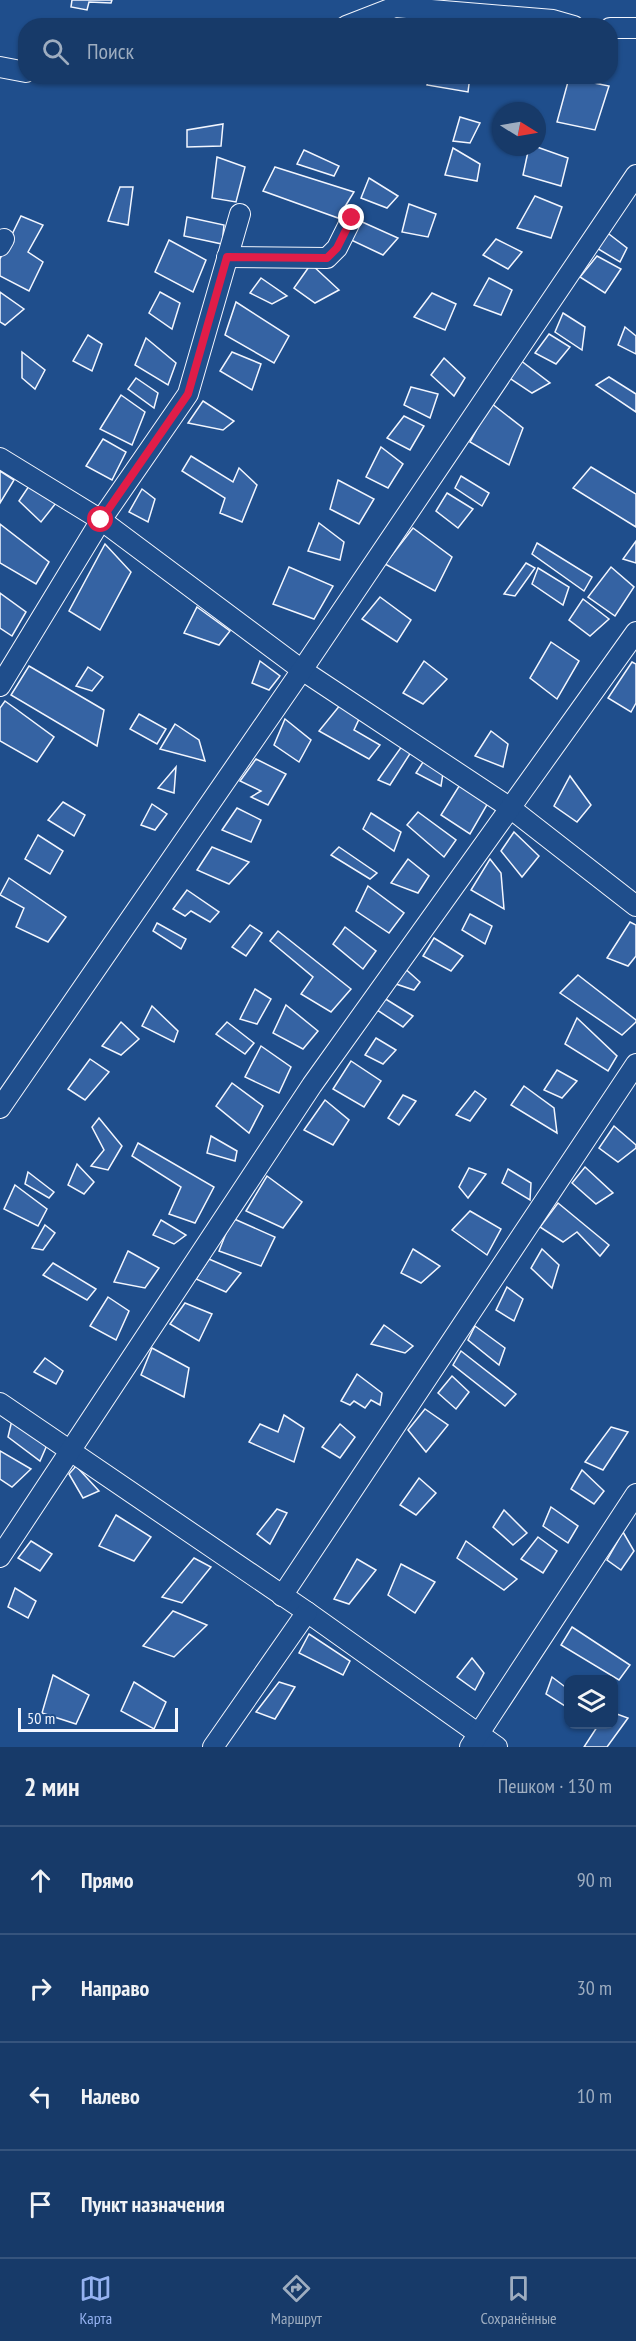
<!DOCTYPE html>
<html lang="ru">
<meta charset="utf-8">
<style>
:root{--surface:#173a69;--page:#20416f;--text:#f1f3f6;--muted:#9eadc0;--line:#36547d;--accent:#95b2f1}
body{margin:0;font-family:"PT Sans Narrow",sans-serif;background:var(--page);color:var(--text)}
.controls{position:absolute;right:18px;bottom:18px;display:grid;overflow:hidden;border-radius:12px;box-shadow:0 2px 4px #0004}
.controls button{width:54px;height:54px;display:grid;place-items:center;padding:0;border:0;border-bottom:2px solid var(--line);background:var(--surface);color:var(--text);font:30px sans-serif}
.compass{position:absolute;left:492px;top:102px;width:54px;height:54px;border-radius:50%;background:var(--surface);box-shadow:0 2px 4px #0004;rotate:101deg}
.scale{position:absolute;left:18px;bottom:15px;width:160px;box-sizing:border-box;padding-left:6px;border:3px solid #f2f6ff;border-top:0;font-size:16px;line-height:21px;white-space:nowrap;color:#f2f6ff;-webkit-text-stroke:4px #1f4e8c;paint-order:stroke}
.stop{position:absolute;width:18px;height:18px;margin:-14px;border:4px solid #e11d48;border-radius:50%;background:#fff}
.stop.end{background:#e11d48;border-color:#fff;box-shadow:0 2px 6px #0008}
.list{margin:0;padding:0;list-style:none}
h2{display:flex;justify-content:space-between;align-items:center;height:78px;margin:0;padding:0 24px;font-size:26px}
h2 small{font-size:20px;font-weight:400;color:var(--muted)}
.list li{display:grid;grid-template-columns:39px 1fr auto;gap:18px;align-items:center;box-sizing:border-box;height:108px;padding:0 24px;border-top:2px solid var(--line)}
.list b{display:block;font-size:22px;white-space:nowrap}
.list em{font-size:20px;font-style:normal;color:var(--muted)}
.icon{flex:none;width:33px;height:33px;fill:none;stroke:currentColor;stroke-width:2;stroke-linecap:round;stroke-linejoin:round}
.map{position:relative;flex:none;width:636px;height:1747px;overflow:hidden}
.search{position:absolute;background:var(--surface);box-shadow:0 2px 4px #0004;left:18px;right:18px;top:18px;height:66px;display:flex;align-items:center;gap:15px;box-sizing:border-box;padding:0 21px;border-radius:24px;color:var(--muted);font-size:22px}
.sheet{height:510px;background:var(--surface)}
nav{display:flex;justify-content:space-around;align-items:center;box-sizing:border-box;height:84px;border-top:2px solid var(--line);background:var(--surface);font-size:16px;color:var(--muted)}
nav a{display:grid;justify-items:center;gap:3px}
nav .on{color:var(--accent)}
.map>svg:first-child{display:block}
</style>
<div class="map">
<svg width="636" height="1747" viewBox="0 0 636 1747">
<rect width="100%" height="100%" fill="#1f4e8c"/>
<g fill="#3563a3" stroke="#f2f6ff" stroke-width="1.5">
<polygon points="72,0 112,0 111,3 89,2 87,10 71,7"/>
<polygon points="405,17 405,26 377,26 377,20"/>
<polygon points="430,76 470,76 468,92 427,85"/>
<polygon points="569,78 609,86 595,130 557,122"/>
<polygon points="460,117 480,123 470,143 453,141"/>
<polygon points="223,124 221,146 187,147 187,130"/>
<polygon points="529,147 537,147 568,158 561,186 523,175"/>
<polygon points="453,148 480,164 477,181 445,175"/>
<polygon points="304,150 339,166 334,176 297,164"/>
<polygon points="217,157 245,167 236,202 212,198"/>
<polygon points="275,167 354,192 338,218 263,191"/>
<polygon points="369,178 398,196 387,208 361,198"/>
<polygon points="120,187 133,187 128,225 108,221"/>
<polygon points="535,196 562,207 551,238 517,228"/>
<polygon points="409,204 436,214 428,237 402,232"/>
<polygon points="21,216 43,225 28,252 43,262 29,291 0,276 0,259"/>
<polygon points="187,217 224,225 222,244 184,236"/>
<polygon points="360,221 398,238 383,255 349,239"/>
<polygon points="605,231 627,248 620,262 595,247"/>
<polygon points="496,239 522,252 508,269 483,255"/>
<polygon points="169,240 206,260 193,292 155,272"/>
<polygon points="597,256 621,269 605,293 580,277"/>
<polygon points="311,264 339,290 315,303 294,288"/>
<polygon points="261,278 287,296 272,304 250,293"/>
<polygon points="489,278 512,290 501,315 474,305"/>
<polygon points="0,292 24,309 5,325 0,322"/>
<polygon points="160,292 180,303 172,329 149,313"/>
<polygon points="432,293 456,304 445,330 414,317"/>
<polygon points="236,302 289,336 274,363 225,335"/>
<polygon points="563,313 585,327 582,350 555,332"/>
<polygon points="625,327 636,336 636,354 618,345"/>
<polygon points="549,334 570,347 556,364 535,353"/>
<polygon points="88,335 102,344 92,371 73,361"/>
<polygon points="146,338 176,363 168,385 135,365"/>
<polygon points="22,352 45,370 35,389 22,378"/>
<polygon points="232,352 261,364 252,390 220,371"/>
<polygon points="444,358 465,378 454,396 431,375"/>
<polygon points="520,360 550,383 532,393 508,377"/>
<polygon points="609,377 636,394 636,412 596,385"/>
<polygon points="136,378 158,393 154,408 128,389"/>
<polygon points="411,387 438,394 430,418 404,405"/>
<polygon points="121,395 145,412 132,445 100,429"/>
<polygon points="203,401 234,421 223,430 188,423"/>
<polygon points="491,403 523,428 509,465 470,442"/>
<polygon points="404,416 424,426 410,450 387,438"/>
<polygon points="103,439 126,452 112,480 86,466"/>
<polygon points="381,447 403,464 388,488 366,477"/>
<polygon points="191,456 233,482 239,468 257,485 242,522 220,513 225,498 182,471"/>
<polygon points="591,467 636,494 636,527 573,488"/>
<polygon points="0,471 14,480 0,503"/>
<polygon points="461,476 489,493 482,506 455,488"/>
<polygon points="338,480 374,499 359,524 330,509"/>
<polygon points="29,486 56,503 41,522 19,501"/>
<polygon points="142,489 155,499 148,522 129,512"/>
<polygon points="447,493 473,509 458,528 436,511"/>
<polygon points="319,523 344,542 340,560 308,551"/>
<polygon points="0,524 49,562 36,584 0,563"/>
<polygon points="413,528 452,557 435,591 385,564"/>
<polygon points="636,541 636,563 623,559"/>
<polygon points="537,543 592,577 584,591 532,554"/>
<polygon points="105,544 131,572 100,630 69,611"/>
<polygon points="526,563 535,568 515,596 504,594"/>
<polygon points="289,567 333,586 314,619 273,604"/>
<polygon points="611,567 634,587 615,616 588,597"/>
<polygon points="538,568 569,587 563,605 532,584"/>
<polygon points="0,593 26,612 12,636 0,628"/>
<polygon points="380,597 411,620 397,642 362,619"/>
<polygon points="583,599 609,619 590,636 569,620"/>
<polygon points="197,607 230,631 219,645 184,633"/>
<polygon points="551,642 579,661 557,699 530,678"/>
<polygon points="260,661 280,676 269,690 252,683"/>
<polygon points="424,661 447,679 423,704 403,693"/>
<polygon points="632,662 636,664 636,703 631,712 608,698"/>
<polygon points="29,666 104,710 97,746 11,695"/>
<polygon points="88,667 103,677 92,691 76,686"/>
<polygon points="5,701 54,737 37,762 0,741 0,708"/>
<polygon points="341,704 360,717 354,730 380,745 369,759 319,731"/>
<polygon points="139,714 166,729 157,744 130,729"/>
<polygon points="285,719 311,740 299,762 274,745"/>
<polygon points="175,724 199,740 205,761 160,749"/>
<polygon points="491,731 508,744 503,767 475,756"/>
<polygon points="402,746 413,749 390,785 378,780"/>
<polygon points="256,759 286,774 268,805 251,797 261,791 240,781"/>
<polygon points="425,759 443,773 441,786 416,773"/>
<polygon points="176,767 174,793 158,788"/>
<polygon points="570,776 591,805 577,822 554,806"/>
<polygon points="461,783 488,803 470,834 441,815"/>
<polygon points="63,802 85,815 74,836 48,820"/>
<polygon points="152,804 167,814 155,830 141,825"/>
<polygon points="237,808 261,820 251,842 222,830"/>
<polygon points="418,812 456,840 444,857 407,825"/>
<polygon points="371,813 401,832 394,851 363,829"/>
<polygon points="514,832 539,856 522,877 501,851"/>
<polygon points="38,835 63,851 50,874 25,859"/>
<polygon points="212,847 249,862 229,884 197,870"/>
<polygon points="339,847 377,873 370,879 331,855"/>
<polygon points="408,859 429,876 418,893 391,883"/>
<polygon points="490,859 501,873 504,909 471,890"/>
<polygon points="9,878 66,917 48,942 16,927 24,908 0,895"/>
<polygon points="368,886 404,913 389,933 356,911"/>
<polygon points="187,890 219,912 210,922 191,911 185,916 173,909"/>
<polygon points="470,914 492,926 485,944 462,930"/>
<polygon points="630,922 636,925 636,956 628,966 607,958"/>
<polygon points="157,923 186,939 181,949 153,931"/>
<polygon points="250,925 262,933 246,956 232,947"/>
<polygon points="345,927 376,951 363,969 333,944"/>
<polygon points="278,931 351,989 331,1012 301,994 313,977 270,941"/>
<polygon points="434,938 463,956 451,971 423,956"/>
<polygon points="402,966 420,982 414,990 393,983"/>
<polygon points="578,975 636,1020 636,1022 622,1035 560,993"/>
<polygon points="255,989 271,999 257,1024 240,1019"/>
<polygon points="384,998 413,1016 403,1027 377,1010"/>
<polygon points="286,1005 318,1031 303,1049 273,1033"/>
<polygon points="152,1006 178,1031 174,1042 142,1026"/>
<polygon points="577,1018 617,1056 608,1071 565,1044"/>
<polygon points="121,1022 139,1039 121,1055 102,1046"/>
<polygon points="227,1022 254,1043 245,1054 216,1034"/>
<polygon points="376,1038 396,1050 383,1064 365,1055"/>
<polygon points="261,1046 291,1067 279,1093 245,1077"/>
<polygon points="90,1059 109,1072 85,1100 68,1089"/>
<polygon points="351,1061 381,1081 364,1107 333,1089"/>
<polygon points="557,1070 577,1081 562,1098 544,1090"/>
<polygon points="232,1083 263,1106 249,1133 216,1106"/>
<polygon points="524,1086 554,1108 557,1133 511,1105"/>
<polygon points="475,1091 486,1099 470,1121 456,1115"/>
<polygon points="403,1095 416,1101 399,1125 388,1118"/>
<polygon points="325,1100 349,1120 333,1145 304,1130"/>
<polygon points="99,1118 122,1146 108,1170 91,1166 104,1150 92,1127"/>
<polygon points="614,1126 636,1145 636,1148 618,1162 599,1148"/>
<polygon points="211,1136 237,1151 235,1161 207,1153"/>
<polygon points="138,1143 214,1187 195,1223 169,1214 181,1187 132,1156"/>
<polygon points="77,1164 94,1182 84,1194 68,1185"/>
<polygon points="585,1167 613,1193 596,1204 572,1183"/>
<polygon points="469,1168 486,1174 468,1198 459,1187"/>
<polygon points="508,1169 531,1183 530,1200 502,1183"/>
<polygon points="28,1172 54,1192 49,1198 25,1184"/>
<polygon points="267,1176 302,1202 283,1228 246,1211"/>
<polygon points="15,1185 47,1209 38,1226 4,1209"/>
<polygon points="558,1203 609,1245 600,1256 577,1232 563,1242 540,1227"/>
<polygon points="470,1211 501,1229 487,1255 452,1230"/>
<polygon points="232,1218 275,1237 261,1266 219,1251"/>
<polygon points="161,1220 186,1235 174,1244 153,1235"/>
<polygon points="45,1225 55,1233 43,1250 32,1248"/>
<polygon points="413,1249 440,1266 421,1283 401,1273"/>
<polygon points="542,1249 559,1265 552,1288 531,1268"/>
<polygon points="128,1251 159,1268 145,1288 114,1282"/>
<polygon points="209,1259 241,1273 226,1292 196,1279"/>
<polygon points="53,1263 96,1289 87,1300 43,1275"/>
<polygon points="507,1287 523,1299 514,1321 496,1310"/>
<polygon points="108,1297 129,1311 116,1340 90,1326"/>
<polygon points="185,1303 212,1314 199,1341 170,1324"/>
<polygon points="384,1325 413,1346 405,1353 371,1344"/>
<polygon points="475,1326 505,1348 499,1365 468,1340"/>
<polygon points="152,1348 189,1368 184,1397 141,1375"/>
<polygon points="461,1351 516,1394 505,1406 453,1365"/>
<polygon points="45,1358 63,1371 56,1384 34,1372"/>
<polygon points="357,1374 382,1393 380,1405 371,1400 365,1408 354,1401 350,1405 341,1401"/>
<polygon points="452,1376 469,1392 456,1409 438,1393"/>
<polygon points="425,1409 448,1425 426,1452 408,1430"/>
<polygon points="284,1415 304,1428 294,1462 249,1442 260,1424 278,1432"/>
<polygon points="12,1420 47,1445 40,1461 8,1437"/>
<polygon points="340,1424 355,1437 340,1458 322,1447"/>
<polygon points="611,1427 628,1432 603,1470 585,1462"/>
<polygon points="0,1451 31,1469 12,1487 0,1479"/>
<polygon points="76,1466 99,1491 83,1498 69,1474"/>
<polygon points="582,1470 604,1491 594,1504 571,1489"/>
<polygon points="419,1478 436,1493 416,1515 400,1505"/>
<polygon points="551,1507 578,1526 568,1543 543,1526"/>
<polygon points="277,1509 287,1513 270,1544 257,1534"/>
<polygon points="504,1510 527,1533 513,1545 493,1527"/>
<polygon points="116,1515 151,1537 134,1561 99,1546"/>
<polygon points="623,1532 634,1551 621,1570 607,1560"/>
<polygon points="538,1537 557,1551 543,1573 521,1559"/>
<polygon points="31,1541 52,1554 40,1571 18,1558"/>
<polygon points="466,1541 517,1579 504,1590 457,1558"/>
<polygon points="194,1558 211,1567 182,1603 162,1597"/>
<polygon points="357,1559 376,1570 349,1604 334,1599"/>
<polygon points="401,1564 435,1582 415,1613 388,1595"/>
<polygon points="15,1588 36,1601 28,1618 8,1607"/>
<polygon points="173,1611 207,1625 174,1657 143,1646"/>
<polygon points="572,1627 630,1665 619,1680 561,1645"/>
<polygon points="309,1634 350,1661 343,1675 299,1653"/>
<polygon points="472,1658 484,1673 475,1690 457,1677"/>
<polygon points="53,1675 89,1695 76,1724 42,1713"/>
<polygon points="552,1677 568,1689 568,1708 546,1694"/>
<polygon points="134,1682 166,1702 154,1729 121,1711"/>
<polygon points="279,1682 295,1687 275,1719 256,1712"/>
<polygon points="614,1713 628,1718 607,1747 584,1747 599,1724 614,1724"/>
</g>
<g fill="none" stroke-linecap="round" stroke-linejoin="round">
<defs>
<g id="street">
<polyline points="346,26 395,7 553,20 574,26"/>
<polyline points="610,28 636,28"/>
<polyline points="0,67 26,72"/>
<polyline points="0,246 4,239"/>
<polyline points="227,257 327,258 337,248 352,218"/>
<polyline points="0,458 101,520 302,670 509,807 636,906"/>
<polyline points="0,686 101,520 188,394 240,214"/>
<polyline points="0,1108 302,670 636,175"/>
<polyline points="0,1403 307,1612 497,1747"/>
<polyline points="0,1557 312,1085 636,632"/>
<polyline points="282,1596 636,1064"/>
<polyline points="213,1747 307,1612"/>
<polyline points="470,1747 636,1494"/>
</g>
</defs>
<use href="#street" stroke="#f2f6ff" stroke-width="22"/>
<use href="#street" stroke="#1f4e8c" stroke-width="20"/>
</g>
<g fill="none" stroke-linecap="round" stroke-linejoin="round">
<polyline stroke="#e11d48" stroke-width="8" points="101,520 188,394 227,257 327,258 337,248 352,218"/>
</g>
</svg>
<div class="controls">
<button><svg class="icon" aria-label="layers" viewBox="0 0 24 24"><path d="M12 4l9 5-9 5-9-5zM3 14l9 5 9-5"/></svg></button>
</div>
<svg class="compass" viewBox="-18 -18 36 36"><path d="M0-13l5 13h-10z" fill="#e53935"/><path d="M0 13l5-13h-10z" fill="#9eadc0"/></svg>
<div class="scale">50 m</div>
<div class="stop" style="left:101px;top:520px"></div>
<div class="stop end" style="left:352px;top:218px"></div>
<div class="search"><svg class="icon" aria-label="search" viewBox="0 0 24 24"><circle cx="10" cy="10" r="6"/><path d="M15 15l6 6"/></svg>Поиск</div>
</div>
<section class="sheet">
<h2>2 мин<small>Пешком · 130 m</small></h2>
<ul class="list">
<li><svg class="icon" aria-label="ahead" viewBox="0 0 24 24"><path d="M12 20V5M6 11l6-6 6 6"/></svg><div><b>Прямо</b></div><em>90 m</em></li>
<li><svg class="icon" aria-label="right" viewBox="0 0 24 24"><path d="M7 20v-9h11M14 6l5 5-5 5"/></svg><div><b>Направо</b></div><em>30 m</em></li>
<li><svg class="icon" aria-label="left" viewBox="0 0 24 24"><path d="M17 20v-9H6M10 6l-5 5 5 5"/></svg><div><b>Налево</b></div><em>10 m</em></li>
<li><svg class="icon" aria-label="arrive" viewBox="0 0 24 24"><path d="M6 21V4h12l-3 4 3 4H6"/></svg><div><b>Пункт назначения</b></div></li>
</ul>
</section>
<nav>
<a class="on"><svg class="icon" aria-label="map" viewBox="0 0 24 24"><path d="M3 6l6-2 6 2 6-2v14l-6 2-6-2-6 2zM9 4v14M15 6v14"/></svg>Карта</a>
<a><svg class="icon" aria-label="directions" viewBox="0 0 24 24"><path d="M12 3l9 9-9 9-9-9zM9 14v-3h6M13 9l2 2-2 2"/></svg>Маршрут</a>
<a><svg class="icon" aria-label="saved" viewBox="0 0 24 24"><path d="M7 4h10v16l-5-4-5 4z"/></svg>Сохранённые</a>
</nav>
